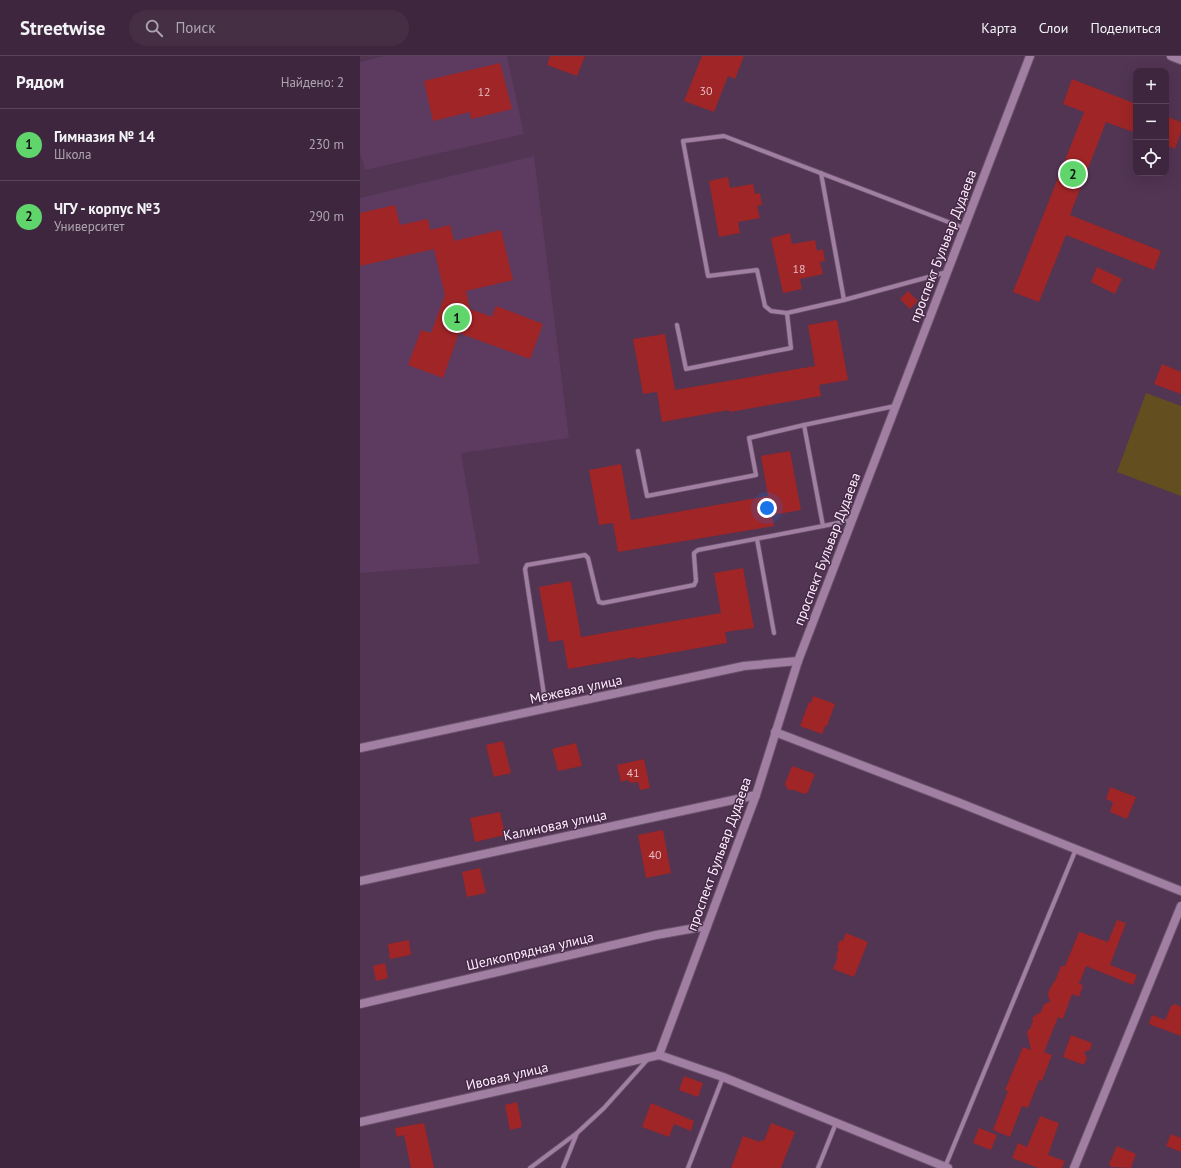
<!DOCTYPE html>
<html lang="ru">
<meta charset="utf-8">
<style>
:root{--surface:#3e273e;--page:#452f45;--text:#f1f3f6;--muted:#ada5b0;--line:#574458;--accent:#60d56b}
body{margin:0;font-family:"PT Sans",sans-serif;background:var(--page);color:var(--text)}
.controls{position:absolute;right:12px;top:12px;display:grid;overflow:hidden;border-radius:8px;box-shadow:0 4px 16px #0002}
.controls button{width:36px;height:36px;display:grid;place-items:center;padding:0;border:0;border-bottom:1px solid var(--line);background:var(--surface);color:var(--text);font:20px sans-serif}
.you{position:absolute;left:407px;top:452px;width:14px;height:14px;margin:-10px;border:3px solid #fff;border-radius:50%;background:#1a73e8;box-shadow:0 0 0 6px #1a73e833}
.badge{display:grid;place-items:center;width:26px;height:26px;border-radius:50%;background:var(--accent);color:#111;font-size:13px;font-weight:700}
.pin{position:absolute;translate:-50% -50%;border:2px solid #fff;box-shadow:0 1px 4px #0006}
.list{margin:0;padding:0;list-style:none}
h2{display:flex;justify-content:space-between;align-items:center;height:52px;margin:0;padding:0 16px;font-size:17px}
h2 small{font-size:13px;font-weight:400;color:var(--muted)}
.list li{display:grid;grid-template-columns:26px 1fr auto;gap:12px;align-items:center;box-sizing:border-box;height:72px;padding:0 16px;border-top:1px solid var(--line)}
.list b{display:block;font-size:15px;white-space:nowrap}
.list p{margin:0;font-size:13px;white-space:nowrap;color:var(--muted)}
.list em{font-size:13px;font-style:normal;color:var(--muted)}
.icon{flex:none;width:22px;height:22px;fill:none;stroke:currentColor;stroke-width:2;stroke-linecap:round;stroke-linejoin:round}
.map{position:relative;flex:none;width:821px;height:1112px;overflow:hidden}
header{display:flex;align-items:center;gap:24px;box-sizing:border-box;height:56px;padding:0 20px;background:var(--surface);border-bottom:1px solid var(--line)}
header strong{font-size:19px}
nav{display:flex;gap:22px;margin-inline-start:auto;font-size:14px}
.search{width:280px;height:36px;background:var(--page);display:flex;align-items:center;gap:10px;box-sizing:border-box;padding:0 14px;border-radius:22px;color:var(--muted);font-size:15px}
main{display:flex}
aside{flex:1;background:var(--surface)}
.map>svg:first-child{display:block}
</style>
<header>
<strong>Streetwise</strong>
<div class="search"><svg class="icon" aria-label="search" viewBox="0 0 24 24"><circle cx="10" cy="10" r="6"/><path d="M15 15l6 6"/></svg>Поиск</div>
<nav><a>Карта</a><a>Слои</a><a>Поделиться</a></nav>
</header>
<main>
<aside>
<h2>Рядом<small>Найдено: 2</small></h2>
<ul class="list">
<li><span class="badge">1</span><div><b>Гимназия № 14</b><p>Школа</p></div><em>230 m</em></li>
<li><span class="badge">2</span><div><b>ЧГУ - корпус №3</b><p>Университет</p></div><em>290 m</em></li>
</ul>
</aside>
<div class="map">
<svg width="821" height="1112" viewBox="0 0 821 1112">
<rect width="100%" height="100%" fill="#523453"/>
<g fill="#5d3a5f">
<polygon points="24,0 147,0 164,78 5,114 0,97 0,6"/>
<polygon points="174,100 209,382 101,397 120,508 0,517 0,142"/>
</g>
<polygon fill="#634e20" points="786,337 821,350 821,440 757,416"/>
<g fill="#9f2526">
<polygon points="190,0 225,0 217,20 187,9"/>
<polygon points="342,0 384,0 375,23 368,20 354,56 324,45"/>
<polygon points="140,7 152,53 111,63 110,56 73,65 64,25"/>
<polygon points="712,23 776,48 776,77 746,66 710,159 801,195 794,214 706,179 679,246 653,236 724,56 703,48"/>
<polygon points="806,60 821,66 821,76 815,93 806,89"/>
<polygon points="368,121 370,132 393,128 395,138 400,137 402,149 397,150 400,162 378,166 380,177 359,181 349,125"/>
<polygon points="35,149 40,169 68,163 70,174 90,169 94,185 141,174 153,224 106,235 110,253 132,261 136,250 183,268 170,303 99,277 83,322 48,309 61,274 71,277 85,239 74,193 0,210 0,157"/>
<polygon points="430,177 432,188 455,184 457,195 463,193 465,205 460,206 463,218 440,223 442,233 423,237 411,182"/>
<polygon points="737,211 762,223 755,238 731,226"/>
<polygon points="548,235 558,245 550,253 540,243"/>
<polygon points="477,264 488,324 459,329 461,340 370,356 369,354 302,366 297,336 283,338 273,283 305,278 315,334 455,310 448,269"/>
<polygon points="802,308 821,316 821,338 794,328"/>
<polygon points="430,395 441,454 412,459 414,470 258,496 253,467 239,469 229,414 261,408 271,464 408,440 401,400"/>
<polygon points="383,512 394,572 365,576 367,587 276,603 276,601 208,613 203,584 189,586 179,531 211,525 221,581 361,557 354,517"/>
<polygon points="453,640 475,648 467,670 465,670 462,678 440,670 449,646 451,647"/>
<polygon points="143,685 151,717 134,721 126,689"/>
<polygon points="216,687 222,710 198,715 192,693"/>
<polygon points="284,703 290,732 280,734 278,726 271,727 267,724 261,726 257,709"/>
<polygon points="432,710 455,718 448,736 444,738 434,734 431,734 427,733 425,728"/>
<polygon points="750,731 776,741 767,763 750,756 753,746 746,743"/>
<polygon points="140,756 145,779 115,786 110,762"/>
<polygon points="303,774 311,817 286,822 278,779"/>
<polygon points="120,812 126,837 107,841 102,816"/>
<polygon points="757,864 766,867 750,909 777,919 773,929 726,910 719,928 723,929 719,941 712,938 703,963 698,961 684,996 692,999 682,1025 679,1024 668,1052 662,1050 650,1081 633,1074 648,1035 645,1034 663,991 671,994 667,977 668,974 670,973 673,965 672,963 674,960 681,956 684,948 690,946 688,939 689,934 696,923 701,910 705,910 719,876 720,876 748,886"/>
<polygon points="486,877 508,886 494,921 473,913 478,901 476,901 479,893 477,892 480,884 483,885"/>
<polygon points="49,884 51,899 30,903 28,888"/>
<polygon points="25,907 28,922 16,925 13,910"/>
<polygon points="815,948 821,951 821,980 789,968 792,959 805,964 811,950"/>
<polygon points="711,979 732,987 730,994 724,996 727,1002 724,1009 703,1001"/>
<polygon points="324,1020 343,1027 338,1041 319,1034"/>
<polygon points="157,1046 162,1071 150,1074 145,1049"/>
<polygon points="291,1047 334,1065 331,1075 314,1068 309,1081 282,1071"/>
<polygon points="680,1060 699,1067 688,1099 705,1105 702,1112 678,1112 652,1102 658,1087 667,1091"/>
<polygon points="64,1067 74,1112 51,1112 44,1079 37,1081 35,1072"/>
<polygon points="411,1067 435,1076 421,1112 371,1112 383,1080 400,1086 401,1084 404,1085"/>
<polygon points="619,1072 637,1079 631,1094 613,1087"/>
<polygon points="811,1078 821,1082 821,1096 806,1090"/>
<polygon points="757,1090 776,1098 771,1112 751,1111 749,1108"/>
</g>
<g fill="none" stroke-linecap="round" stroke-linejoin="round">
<defs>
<g id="service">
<polyline points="461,117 484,244 587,216"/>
<polyline points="484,244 427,257 411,255 405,250 397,214 348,220 323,85 364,80 604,172"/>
<polyline points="317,269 326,313 431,292 427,257"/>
<polyline points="444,369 463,470"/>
<polyline points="278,395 287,440 396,419 389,382 444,369 535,350"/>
<polyline points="397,483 414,577"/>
<polyline points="186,652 165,513 167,509 225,499 228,502 238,543 239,546 243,547 334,529 336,525 334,499 334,497 338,494 463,470 492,464"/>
<polyline points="585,1111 716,793"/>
<polyline points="170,1112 217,1077 244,1052 288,1003"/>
<polyline points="203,1112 217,1077"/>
<polyline points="328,1112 363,1021"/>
<polyline points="458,1112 476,1067"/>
</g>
<g id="minor">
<polyline points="811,0 821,4"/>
<polyline points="415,676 600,747 821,835"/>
<polyline points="0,692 384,610 438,605"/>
<polyline points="0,825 396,739"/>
<polyline points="0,948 296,879 347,870"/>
<polyline points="299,999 396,739 438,605 670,0"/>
<polyline points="0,1066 299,999 363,1021 588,1112"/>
<polyline points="714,1112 821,850"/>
</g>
</defs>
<use href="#service" stroke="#6a526b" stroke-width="5.5"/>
<use href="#minor" stroke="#6a526b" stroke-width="10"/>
<use href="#service" stroke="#a17fa2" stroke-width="4"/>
<use href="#minor" stroke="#a17fa2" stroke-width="8"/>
</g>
<g text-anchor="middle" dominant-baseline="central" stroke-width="3" stroke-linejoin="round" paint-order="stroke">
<g font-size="12" fill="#e6bcc7">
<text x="346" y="34">30</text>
<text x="124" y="35">12</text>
<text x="439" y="212">18</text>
<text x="273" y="716">41</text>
<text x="295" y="798">40</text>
</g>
<g font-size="14" fill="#fdeefd" stroke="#472a48">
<text transform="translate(583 190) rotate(-69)">проспект Бульвар Дудаева</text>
<text transform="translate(467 493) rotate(-69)">проспект Бульвар Дудаева</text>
<text transform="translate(216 633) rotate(-12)">Межевая улица</text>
<text transform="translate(195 769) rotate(-12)">Калиновая улица</text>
<text transform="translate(359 798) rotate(-70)">проспект Бульвар Дудаева</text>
<text transform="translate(170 895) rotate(-13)">Шелкопрядная улица</text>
<text transform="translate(147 1020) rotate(-13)">Ивовая улица</text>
</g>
</g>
</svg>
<div class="controls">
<button>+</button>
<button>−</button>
<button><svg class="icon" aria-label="locate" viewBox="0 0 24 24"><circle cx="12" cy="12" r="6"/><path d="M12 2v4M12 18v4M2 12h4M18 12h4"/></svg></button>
</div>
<div class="you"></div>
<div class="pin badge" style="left:97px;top:262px">1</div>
<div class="pin badge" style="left:713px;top:118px">2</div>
</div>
</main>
